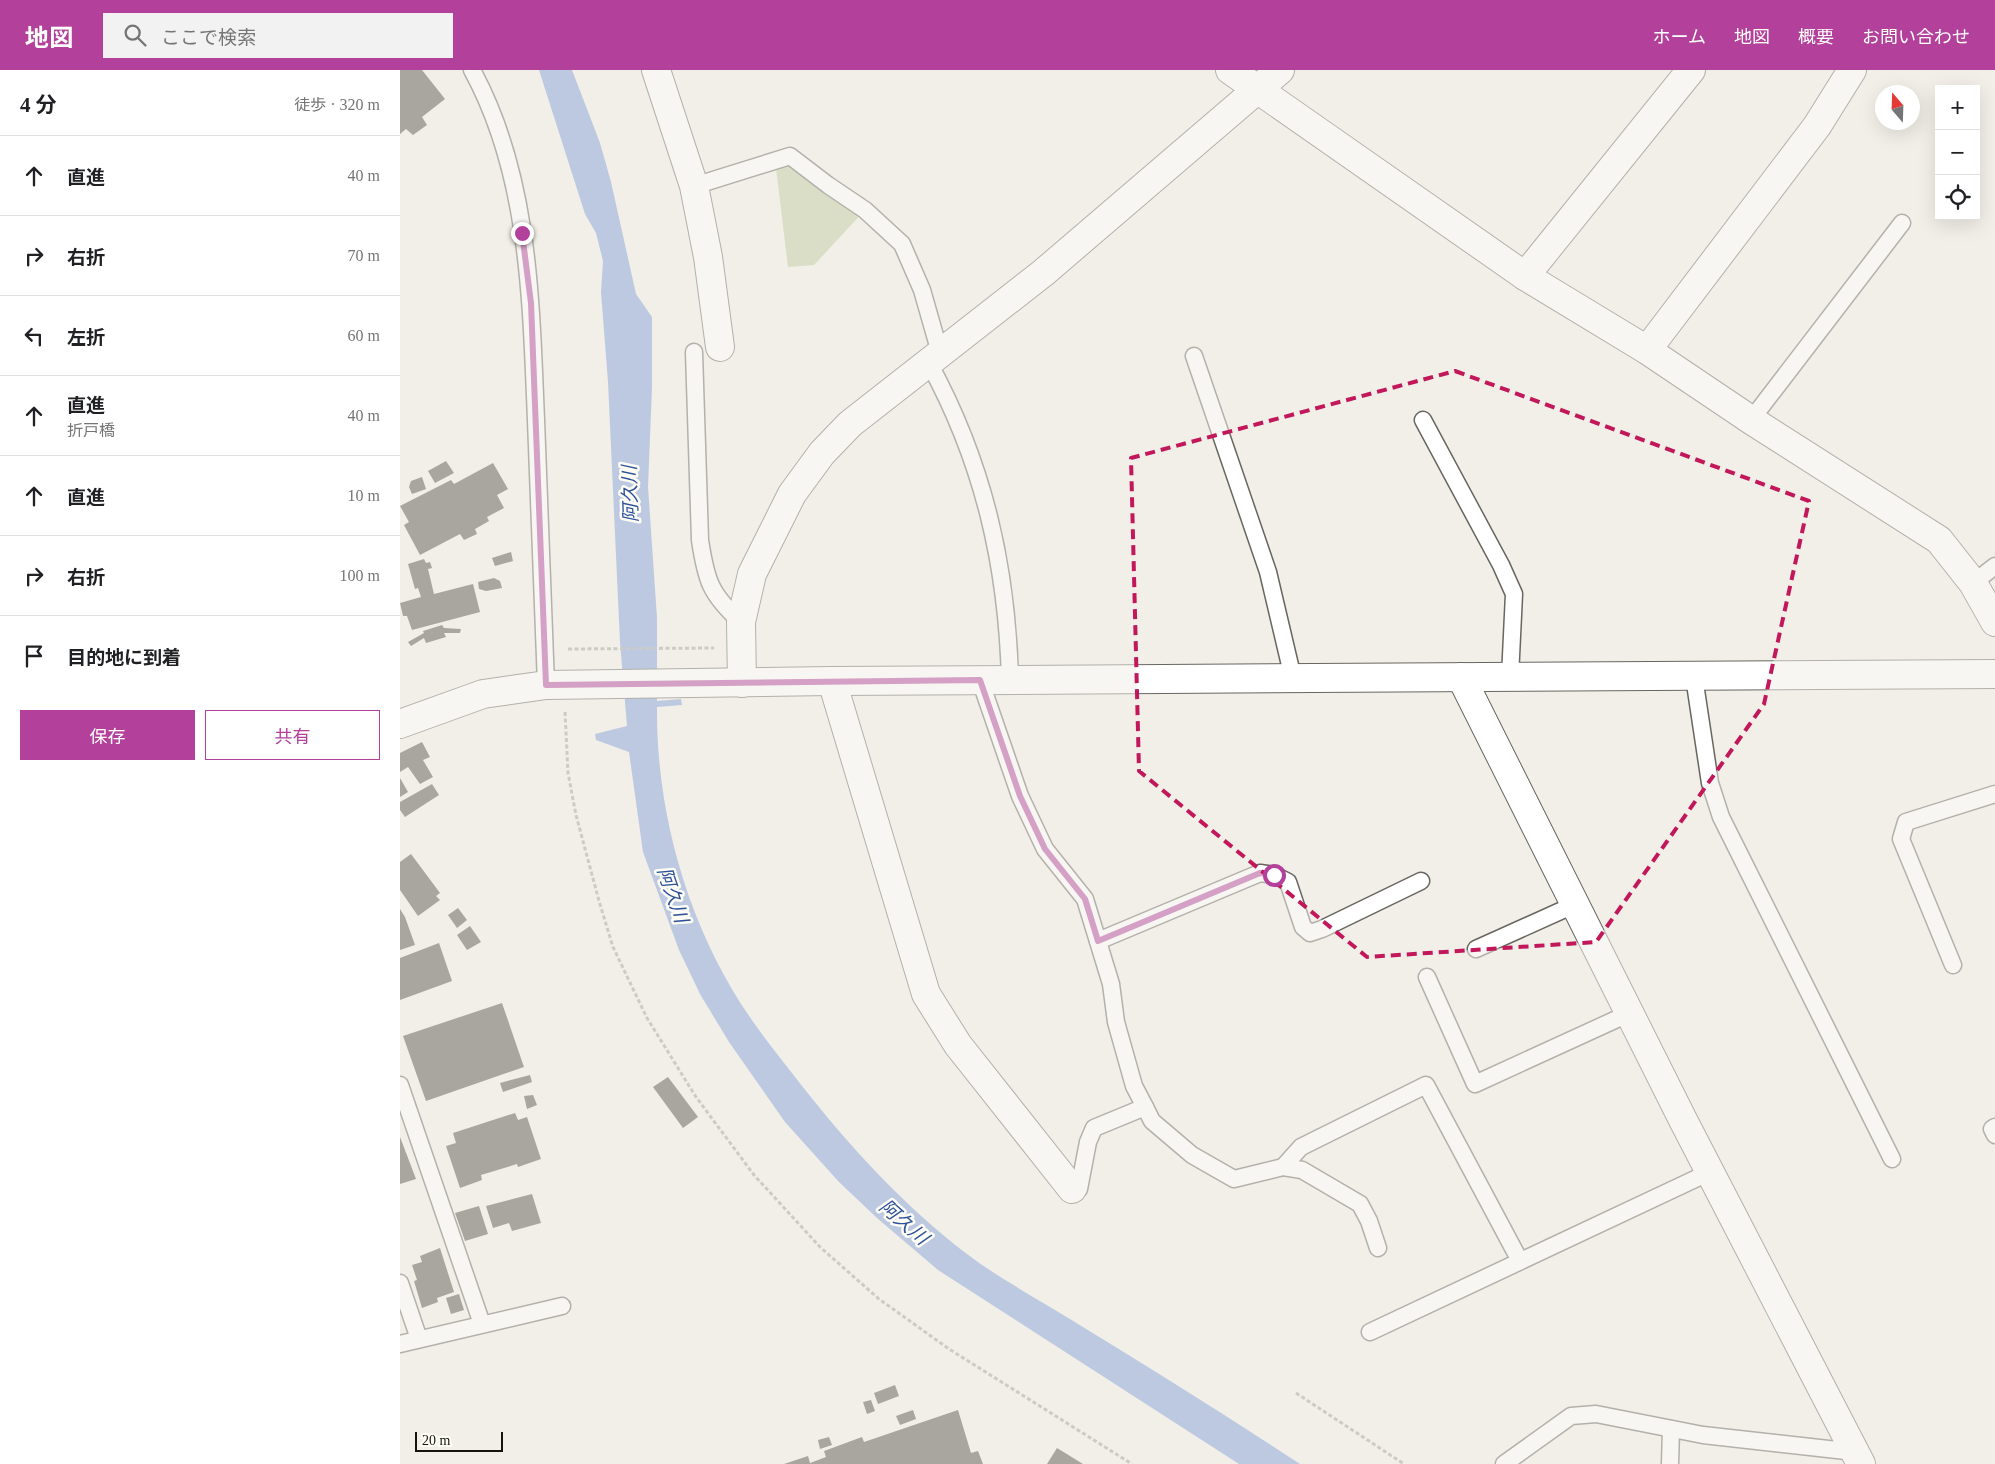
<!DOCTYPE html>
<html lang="ja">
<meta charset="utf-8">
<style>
:root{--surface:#fff;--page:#f2f2f2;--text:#202124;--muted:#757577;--line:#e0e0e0;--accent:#b3419b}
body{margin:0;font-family:"Times New Roman","Noto Sans JP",serif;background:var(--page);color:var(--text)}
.controls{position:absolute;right:15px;top:15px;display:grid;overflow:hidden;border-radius:0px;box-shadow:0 5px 20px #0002}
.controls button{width:45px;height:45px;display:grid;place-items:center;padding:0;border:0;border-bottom:1px solid var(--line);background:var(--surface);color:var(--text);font:25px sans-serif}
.compass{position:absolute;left:1475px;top:15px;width:45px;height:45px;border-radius:50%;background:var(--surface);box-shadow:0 5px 20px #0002;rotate:341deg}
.scale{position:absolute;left:15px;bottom:12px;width:88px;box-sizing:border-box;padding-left:5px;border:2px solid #131310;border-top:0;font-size:14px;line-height:18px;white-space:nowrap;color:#131310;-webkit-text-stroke:4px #fefdf5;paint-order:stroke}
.stop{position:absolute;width:15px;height:15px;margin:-11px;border:4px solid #b3419b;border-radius:50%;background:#fff}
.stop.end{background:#b3419b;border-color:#fff;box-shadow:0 1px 5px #0008}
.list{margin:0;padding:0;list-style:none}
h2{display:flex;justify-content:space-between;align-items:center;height:65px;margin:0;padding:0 20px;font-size:21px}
h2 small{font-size:16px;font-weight:400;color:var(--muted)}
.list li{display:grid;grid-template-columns:32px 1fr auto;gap:15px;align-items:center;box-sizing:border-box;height:80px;padding:0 20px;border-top:1px solid var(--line)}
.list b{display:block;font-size:19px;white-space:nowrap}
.list p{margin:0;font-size:16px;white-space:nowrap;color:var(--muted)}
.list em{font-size:16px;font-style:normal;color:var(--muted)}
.actions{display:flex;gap:10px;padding:15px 20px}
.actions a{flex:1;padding:11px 0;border:1px solid var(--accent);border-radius:0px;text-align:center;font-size:18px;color:var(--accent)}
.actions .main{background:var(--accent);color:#fff}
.icon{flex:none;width:28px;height:28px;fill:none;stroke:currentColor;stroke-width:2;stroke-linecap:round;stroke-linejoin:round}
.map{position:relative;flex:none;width:1595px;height:1394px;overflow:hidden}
header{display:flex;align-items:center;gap:30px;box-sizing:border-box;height:70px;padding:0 25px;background:var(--accent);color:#fff}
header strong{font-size:24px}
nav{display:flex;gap:28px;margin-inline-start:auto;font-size:18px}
.search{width:350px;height:45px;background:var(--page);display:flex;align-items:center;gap:12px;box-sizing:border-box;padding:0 18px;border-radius:0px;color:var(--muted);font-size:19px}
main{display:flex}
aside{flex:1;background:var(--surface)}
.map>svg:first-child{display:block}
</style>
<header>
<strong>地図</strong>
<div class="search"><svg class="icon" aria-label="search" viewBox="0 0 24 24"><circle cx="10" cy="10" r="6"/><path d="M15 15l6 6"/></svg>ここで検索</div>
<nav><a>ホーム</a><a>地図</a><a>概要</a><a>お問い合わせ</a></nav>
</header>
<main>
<aside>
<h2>4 分<small>徒歩 · 320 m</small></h2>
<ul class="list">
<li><svg class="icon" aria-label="ahead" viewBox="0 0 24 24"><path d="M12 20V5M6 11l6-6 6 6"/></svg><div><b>直進</b></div><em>40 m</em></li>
<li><svg class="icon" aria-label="right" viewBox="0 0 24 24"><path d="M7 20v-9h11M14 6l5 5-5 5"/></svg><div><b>右折</b></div><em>70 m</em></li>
<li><svg class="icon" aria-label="left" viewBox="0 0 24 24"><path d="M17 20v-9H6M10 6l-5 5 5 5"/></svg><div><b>左折</b></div><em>60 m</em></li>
<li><svg class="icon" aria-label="ahead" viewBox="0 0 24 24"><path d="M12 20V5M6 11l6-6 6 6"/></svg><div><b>直進</b><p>折戸橋</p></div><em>40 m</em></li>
<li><svg class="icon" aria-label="ahead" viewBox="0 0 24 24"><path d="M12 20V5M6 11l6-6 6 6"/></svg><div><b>直進</b></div><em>10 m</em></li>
<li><svg class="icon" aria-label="right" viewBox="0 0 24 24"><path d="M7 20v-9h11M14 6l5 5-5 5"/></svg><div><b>右折</b></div><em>100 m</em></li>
<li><svg class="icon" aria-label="arrive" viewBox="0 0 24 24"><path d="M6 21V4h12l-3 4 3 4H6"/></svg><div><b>目的地に到着</b></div></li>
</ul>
<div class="actions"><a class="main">保存</a><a>共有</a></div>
</aside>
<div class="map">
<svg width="1595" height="1394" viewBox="0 0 1595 1394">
<rect width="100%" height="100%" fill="#f1efe7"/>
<polygon fill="#bfca9e" points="396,91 465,140 414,195 388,197 376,98"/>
<path fill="#7c9cd8" d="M 139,0 L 172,0 L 200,73 L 211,112 L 236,224 L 252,247 L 252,317 L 248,417 L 257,548 L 257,631 L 281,629 L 282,635 L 257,637 C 256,747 290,863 354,953 C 369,975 386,995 402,1016 C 451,1078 504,1136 567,1184 C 601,1210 642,1231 678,1254 C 753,1300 827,1346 900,1394 L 839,1394 L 538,1200 L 477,1148 L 439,1112 L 385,1052 L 329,972 L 300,924 L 279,880 L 243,782 L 229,682 L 196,670 L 195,664 L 227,656 L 220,572 L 208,312 L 201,222 L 203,191 L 196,163 L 185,144 Z"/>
<g fill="#504f48">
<polygon points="0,0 22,0 45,29 22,47 27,55 13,65 6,59 0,64"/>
<polygon points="46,391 54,403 35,413 28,401"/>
<polygon points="93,393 108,419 97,425 104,438 87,447 89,451 75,459 77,464 64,470 60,464 20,485 4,455 9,452 0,436 51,410 54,414"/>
<polygon points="22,407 26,419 12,424 9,417 11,411"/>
<polygon points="111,482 113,491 95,496 92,488"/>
<polygon points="24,489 26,493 30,492 32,498 28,499 34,524 73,514 80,542 12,560 7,546 3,546 0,533 21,527 18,518 15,519 8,494"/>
<polygon points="94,508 100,511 102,518 86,521 79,519 78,512"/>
<polygon points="42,555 44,558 61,559 60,563 44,563 46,567 26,573 24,568 11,576 8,572 24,563 23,561"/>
<polygon points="22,672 30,687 23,690 33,707 20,714 8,697 0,702 0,683"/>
<polygon points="0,708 8,722 0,727"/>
<polygon points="32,714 39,725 5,747 0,740 0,732"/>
<polygon points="11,784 40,823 36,826 40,830 18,846 0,820 0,792"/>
<polygon points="58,838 67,850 57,858 48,845"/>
<polygon points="0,839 5,847 15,875 0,880"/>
<polygon points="70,856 81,872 67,880 57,865"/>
<polygon points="39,873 52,911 0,930 0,888"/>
<polygon points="102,933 124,997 26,1031 3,966"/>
<polygon points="130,1005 132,1012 103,1022 100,1013"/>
<polygon points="268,1007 298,1047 283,1058 253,1017"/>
<polygon points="133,1025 137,1035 127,1039 124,1026"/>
<polygon points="115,1043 118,1050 127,1047 141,1089 118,1097 117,1094 81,1105 82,1110 60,1118 46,1076 56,1073 53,1063"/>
<polygon points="0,1067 16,1109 0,1114"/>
<polygon points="132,1124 141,1153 112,1161 109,1153 93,1158 86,1136"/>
<polygon points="79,1136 88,1164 65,1171 55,1143"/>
<polygon points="40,1178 54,1222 37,1228 38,1232 22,1238 14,1211 17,1210 12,1195 22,1192 20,1186"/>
<polygon points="59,1224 64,1240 51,1244 46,1228"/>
<polygon points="495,1315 499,1326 478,1334 474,1323"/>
<polygon points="471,1330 475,1341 467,1344 463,1332"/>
<polygon points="513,1340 516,1349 500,1355 496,1346"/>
<polygon points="558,1340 571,1383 578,1381 583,1394 384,1394 408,1386 410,1393 426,1387 424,1381 462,1367 464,1372"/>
<polygon points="429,1367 432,1375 420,1379 418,1370"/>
<polygon points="657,1378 683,1394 647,1394"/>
</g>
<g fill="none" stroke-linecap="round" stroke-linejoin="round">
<defs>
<g id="service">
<path d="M 72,0 C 130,106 131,233 136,350 C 140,439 143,527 146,615"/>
<polyline points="294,116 390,86 428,115 465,140 502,174 522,220 540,283"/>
<path d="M 294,282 L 300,470 C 306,510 310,524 341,552"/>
<polyline points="794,286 868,502 893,608"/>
<path d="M 529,293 C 584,394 607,496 610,610"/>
<polyline points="1023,350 1101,495 1114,524 1110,607"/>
<polyline points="1351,350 1502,153"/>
<polyline points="1573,513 1595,496"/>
<polyline points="1294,607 1310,713 1321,747 1492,1089"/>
<polyline points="580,610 620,726 645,779 685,829 711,914 716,952 734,1016 745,1037 752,1051 792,1085 834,1109 883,1097 902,1100 960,1134 969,1151 978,1178"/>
<polyline points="698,871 860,803 874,805 888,812 903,857 910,863 922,859 1021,811"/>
<polyline points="1076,879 1176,834"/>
<polyline points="1553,895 1501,769 1506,752 1595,724"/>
<polyline points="1027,907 1075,1014 1230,943"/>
<polyline points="0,1015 82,1254"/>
<polyline points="1595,1057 1592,1059 1595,1065"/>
<polyline points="883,1097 901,1077 1026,1015 1120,1191"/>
<polyline points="672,1119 679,1119 688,1072 694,1058 745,1037"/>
<polyline points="0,1213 19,1269"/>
<polyline points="970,1262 1310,1102"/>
<polyline points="0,1274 162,1236"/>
<polyline points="1104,1394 1171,1346 1196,1344 1303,1365 1455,1382"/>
<polyline points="1270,1394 1271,1359"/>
</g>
<g id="minor">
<polyline points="256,0 294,116 308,187 320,277"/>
<polyline points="830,0 1125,206 1247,280 1351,350 1539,470 1573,513 1595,552"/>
<polyline points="1125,206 1291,0"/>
<polyline points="1247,280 1417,56 1452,0"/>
<polyline points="1061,607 1283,1050 1461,1394"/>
<polyline points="432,611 526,924 558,975 672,1119"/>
<polyline points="342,613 341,552 352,504 392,424 422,383 450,354 643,203 880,0"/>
</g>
<polyline id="tertiary" points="0,654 83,624 146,615 432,611 1595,604"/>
</defs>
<use href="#service" stroke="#686660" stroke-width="19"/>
<use href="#minor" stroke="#686660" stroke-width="30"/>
<use href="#tertiary" stroke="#686660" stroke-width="30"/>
<g stroke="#a2a19b" stroke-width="3" stroke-dasharray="4 2.5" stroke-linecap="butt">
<polyline points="168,579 314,578"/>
<polyline points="165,642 168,703 176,745 199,831 213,877 247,948 296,1027 354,1105 420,1177 479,1229 549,1279 732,1394"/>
<polyline points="896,1323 1004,1394"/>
</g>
<use href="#service" stroke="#fff" stroke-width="16"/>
<use href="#minor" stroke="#fff" stroke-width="28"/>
<use href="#tertiary" stroke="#fff" stroke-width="28"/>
</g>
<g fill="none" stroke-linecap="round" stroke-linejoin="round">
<polyline stroke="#b3419b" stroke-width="6" points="122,163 131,233 146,615 580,610 620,726 645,779 685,829 698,871 860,803 874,805"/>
</g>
<path d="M0 0H1595V1394H0ZM 1055,301 L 1409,431 L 1364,634 L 1196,872 L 967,887 L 739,701 L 731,388 Z" fill="#f1efe7" fill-opacity=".55" fill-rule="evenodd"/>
<path fill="none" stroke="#c2185b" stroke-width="4" stroke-dasharray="10 6" stroke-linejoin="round" d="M 1055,301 L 1409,431 L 1364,634 L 1196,872 L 967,887 L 739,701 L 731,388 Z"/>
<g text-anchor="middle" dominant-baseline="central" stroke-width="5" stroke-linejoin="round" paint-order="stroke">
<g font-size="19" font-style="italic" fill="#2d519a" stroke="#fefdf5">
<text transform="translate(230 424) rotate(-92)">阿久川</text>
<text transform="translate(273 825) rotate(71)">阿久川</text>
<text transform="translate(504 1152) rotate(41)">阿久川</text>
</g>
</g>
</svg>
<div class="controls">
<button>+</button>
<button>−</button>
<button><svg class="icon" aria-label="locate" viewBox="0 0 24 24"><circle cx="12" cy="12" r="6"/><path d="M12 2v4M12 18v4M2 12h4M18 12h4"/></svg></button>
</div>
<svg class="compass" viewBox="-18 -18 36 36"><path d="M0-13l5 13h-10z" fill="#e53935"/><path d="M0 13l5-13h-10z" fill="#757577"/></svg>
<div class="scale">20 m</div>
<div class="stop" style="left:874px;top:805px"></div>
<div class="stop end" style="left:122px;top:163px"></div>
</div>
</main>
